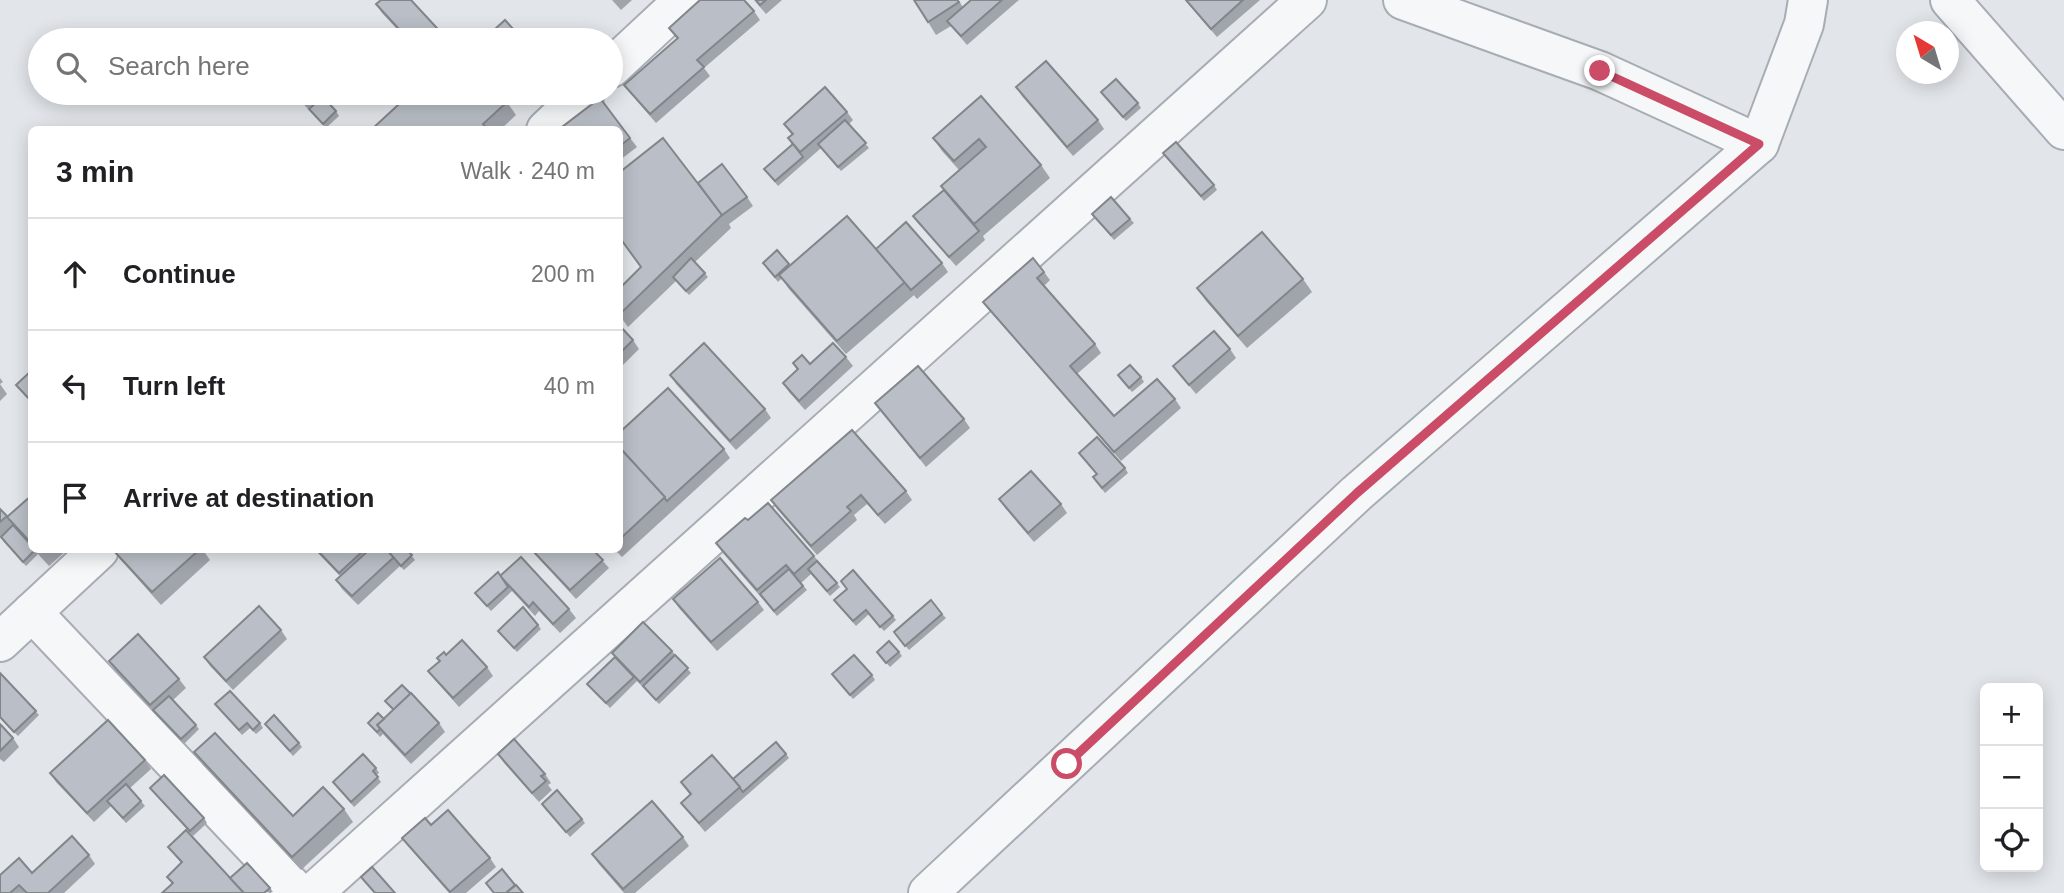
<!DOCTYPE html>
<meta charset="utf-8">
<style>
:root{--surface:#fff;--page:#f6f6f6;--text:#202124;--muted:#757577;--line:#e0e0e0}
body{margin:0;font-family:Arial,sans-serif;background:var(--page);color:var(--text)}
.controls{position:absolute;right:21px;bottom:21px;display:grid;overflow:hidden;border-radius:10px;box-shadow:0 4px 18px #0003}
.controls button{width:63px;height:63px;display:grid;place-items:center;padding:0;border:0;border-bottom:2px solid var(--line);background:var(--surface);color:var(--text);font:35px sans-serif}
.compass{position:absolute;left:1896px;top:21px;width:63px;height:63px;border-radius:50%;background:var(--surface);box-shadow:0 4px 18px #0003;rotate:322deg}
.stop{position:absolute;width:21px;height:21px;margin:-16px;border:5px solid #cb4c66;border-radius:50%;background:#fff}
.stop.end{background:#cb4c66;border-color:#fff;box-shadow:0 2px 7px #0008}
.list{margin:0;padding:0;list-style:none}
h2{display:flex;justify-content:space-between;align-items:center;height:91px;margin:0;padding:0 28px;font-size:30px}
h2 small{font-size:23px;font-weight:400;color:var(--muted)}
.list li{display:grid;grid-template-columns:46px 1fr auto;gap:21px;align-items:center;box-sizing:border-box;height:112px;padding:0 28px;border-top:2px solid var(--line)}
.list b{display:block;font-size:26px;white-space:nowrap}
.list em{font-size:23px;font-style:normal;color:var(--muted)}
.icon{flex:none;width:38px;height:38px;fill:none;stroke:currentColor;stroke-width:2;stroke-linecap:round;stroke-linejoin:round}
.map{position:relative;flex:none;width:2064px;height:893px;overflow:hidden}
.search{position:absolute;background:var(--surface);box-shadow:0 4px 18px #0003;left:28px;top:28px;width:595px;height:77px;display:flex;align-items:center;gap:18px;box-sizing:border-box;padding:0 24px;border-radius:38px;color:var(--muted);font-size:26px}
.panel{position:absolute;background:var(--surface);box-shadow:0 4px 18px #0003;left:28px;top:126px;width:595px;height:427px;border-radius:10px}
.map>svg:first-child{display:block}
</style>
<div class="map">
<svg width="2064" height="893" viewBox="0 0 2064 893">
<rect width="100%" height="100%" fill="#e2e6ea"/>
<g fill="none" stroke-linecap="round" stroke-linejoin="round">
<defs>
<g id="minor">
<polyline points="1403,0 1600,71 1759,144"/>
<polyline points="1950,0 2064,130"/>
<polyline points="611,68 684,0"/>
<polyline points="546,130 585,93"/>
<polyline points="32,612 298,893"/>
<polyline points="0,642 99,550"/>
<polyline points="313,893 1307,0"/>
<polyline points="928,893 1357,493 1759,144 1804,24 1808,0"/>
</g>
</defs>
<use href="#minor" stroke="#a7adb4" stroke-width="42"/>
<use href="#minor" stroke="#f5f7f9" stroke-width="38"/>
</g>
<g fill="#a0a4ab">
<polygon points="612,0 632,0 621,10"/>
<polygon points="754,0 782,0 766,14"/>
<polygon points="958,0 963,7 971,0 1019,0 967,45 951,26 936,35 928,22"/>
<polygon points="1185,0 1260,0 1217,37"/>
<polygon points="376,4 448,40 407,40 382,13"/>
<polygon points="754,11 760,20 704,68 710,76 656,123 631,94 624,85 677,39 669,28"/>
<polygon points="1016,87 1098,120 1104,129 1073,156 1022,96"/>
<polygon points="1101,92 1138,103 1141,108 1126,121"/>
<polygon points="293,93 326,93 308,109"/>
<polygon points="511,93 527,93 519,101"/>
<polygon points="981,96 1041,165 1050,178 983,236 985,240 956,266 920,225 913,216 944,190 959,170 942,151 933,138"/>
<polygon points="507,102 516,115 500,130 371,130"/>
<polygon points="309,109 336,111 339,116 326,128"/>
<polygon points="847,112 853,120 849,124 869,148 841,171 821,148 778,186 764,169 792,145 788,138 792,135 784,124"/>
<polygon points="620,130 630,138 637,147 620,160"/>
<polygon points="1163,153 1214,185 1217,190 1204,201"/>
<polygon points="620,172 698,183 747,197 753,206 729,224 731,228 695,262 708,277 689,295 676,281 628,327 620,316 620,288 641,267 620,239"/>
<polygon points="1092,214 1130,219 1134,223 1114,240"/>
<polygon points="876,249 942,263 948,272 917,299 913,294 914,295 846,354 788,288 782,278 778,282 763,263 777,250 790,265"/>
<polygon points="1044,272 1050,280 1044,286 1095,344 1101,353 1077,374 1114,416 1175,399 1181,408 1121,461 989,310 983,302"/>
<polygon points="1303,279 1312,292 1247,348 1206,301 1197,288"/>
<polygon points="620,326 633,340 639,349 620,368"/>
<polygon points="1230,349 1236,358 1196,394 1173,366"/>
<polygon points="846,357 853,366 805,410 789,392 783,383 797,370 793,363 810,364"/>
<polygon points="670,375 765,409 771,418 736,450 676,384"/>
<polygon points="1118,375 1141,377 1144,382 1132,392"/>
<polygon points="0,378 3,382 0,384 7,394 0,401"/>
<polygon points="875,403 964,419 970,428 926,467"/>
<polygon points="620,432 724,449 730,458 622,557 615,550 620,550"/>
<polygon points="1079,453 1125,468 1128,473 1105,493 1093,477 1097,474"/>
<polygon points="906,491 912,500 885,524 867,504 854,515 857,520 817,555 777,509 771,500"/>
<polygon points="32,495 32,550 67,550 49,566 38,554 26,566 4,542 1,537 13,525 0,537 0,509 7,517"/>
<polygon points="999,499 1061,504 1067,513 1034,542 1005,508"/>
<polygon points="748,520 814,556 840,587 830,596 811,574 801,583 807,590 777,616 722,552 716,543"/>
<polygon points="112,550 203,550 210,560 161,605"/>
<polygon points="315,550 407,550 415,560 404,570 400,566 358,605 342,589 336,580 340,576"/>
<polygon points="531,550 593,550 609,568 576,599"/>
<polygon points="501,575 569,609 576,618 560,633 539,611 535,616 512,591 491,611 475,593"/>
<polygon points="673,599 758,602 764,610 717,651 679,608"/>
<polygon points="834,600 893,616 896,620 884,631 869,614 856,626"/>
<polygon points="942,614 946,618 909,650 894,632"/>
<polygon points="538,625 541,629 517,652 498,631"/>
<polygon points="281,630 287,639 233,690 210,666 204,657"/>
<polygon points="672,651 691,673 659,704 636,680 637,681 610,708 587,684 615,657 612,653"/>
<polygon points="877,652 899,652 902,656 890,667"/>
<polygon points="446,655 487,667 493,676 459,707 435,680 428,671 439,661 437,658"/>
<polygon points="109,661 179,679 186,688 173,700 199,729 184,744 115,670"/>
<polygon points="0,673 39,715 18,736 0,718"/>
<polygon points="832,674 872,675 875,680 853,699"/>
<polygon points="385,701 439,723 445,732 411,764 383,734 380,737 368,723 384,719 393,710"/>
<polygon points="215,704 260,723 263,728 256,734 250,728 242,735"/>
<polygon points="0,724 13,738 19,747 4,762 0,759"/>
<polygon points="265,724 299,743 302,747 293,756"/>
<polygon points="194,752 293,816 344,809 353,822 301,870 203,765"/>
<polygon points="498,754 545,774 551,783 548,785 552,790 539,802 504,763"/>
<polygon points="786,754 789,758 705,832 681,803 690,795 681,782 733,779"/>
<polygon points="145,760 151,769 130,788 145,806 126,823 111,806 94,822 56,782 50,773"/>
<polygon points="376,768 379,773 376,775 381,782 354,807 333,782"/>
<polygon points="150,788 204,818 207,823 193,836"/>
<polygon points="542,804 582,819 585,823 570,837"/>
<polygon points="431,825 490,858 496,867 466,893 449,893 408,846 402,838"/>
<polygon points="683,837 689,846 635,893 624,893 598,863 592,854"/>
<polygon points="168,847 230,878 270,888 273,892 162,893 172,884 167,877 181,863"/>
<polygon points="89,855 95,864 64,893 0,893 32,873"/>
</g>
<g fill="#babfc7" stroke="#82868b" stroke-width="2">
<polygon points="381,0 411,0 448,40 409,40 376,4"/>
<polygon points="700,0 744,0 754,11 697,60 704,67 650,114 624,85 678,38 669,28"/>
<polygon points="756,0 766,0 760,5"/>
<polygon points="914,0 957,0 959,2 928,22"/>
<polygon points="971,0 1002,0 961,36 947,21"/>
<polygon points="1186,0 1243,0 1211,29"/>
<polygon points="505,20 523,40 483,40"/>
<polygon points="1046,61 1098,120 1067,147 1016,87"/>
<polygon points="1116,79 1138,103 1123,117 1101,92"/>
<polygon points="825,87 847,112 800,152 788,138 793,134 784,124"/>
<polygon points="295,93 310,93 302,100"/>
<polygon points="411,93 498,93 507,102 483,124 488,130 371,130"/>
<polygon points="981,96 1041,165 974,224 941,186 986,147 979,139 954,161 933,138"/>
<polygon points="323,97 336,111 323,124 309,109"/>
<polygon points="600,98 630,138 620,146 620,130 564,130 562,127"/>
<polygon points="845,120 866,143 838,167 818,144"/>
<polygon points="663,138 722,215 620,314 620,288 641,267 620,238 620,172"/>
<polygon points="1176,142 1214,185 1201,196 1163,153"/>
<polygon points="793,144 803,157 775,181 764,169"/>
<polygon points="722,164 747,197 722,215 698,183"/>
<polygon points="944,190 979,231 949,257 913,216"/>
<polygon points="1111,197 1130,219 1111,235 1092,214"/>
<polygon points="847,216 905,282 837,341 779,275"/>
<polygon points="906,222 942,263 911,290 876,249"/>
<polygon points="1262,232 1303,279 1238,336 1197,288"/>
<polygon points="777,250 789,264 775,277 763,263"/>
<polygon points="691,258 705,273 686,291 673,277"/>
<polygon points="1033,258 1044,272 1037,278 1095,344 1070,366 1114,416 1157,379 1175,399 1114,452 983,302"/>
<polygon points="620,326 633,340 620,353"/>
<polygon points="1214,331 1230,349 1189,385 1173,366"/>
<polygon points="704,343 765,409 730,441 670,375"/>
<polygon points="833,343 846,357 799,401 783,383 798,369 793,363 802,355 810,364"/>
<polygon points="1130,365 1141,377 1129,388 1118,375"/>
<polygon points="918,366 964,419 920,458 875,403"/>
<polygon points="32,370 32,401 31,401 16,385"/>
<polygon points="668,388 724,449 667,501 620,448 620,432"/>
<polygon points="852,430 906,491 878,515 861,495 847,507 851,511 811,546 771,500"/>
<polygon points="1097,437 1125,468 1102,488 1093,477 1097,474 1079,453"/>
<polygon points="620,448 665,497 620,539"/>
<polygon points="1031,471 1061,504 1028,533 999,499"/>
<polygon points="32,495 32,544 7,517"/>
<polygon points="768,503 814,556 794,574 786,565 757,590 716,543 745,518 748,520"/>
<polygon points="0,509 7,516 0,522"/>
<polygon points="13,525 32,546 32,550 35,550 23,562 1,537"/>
<polygon points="113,550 199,550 152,592"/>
<polygon points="317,550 364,550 339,573"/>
<polygon points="369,550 387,550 394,557 352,596 336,580"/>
<polygon points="387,550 407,550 412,555 401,566"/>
<polygon points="532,550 593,550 603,560 570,590"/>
<polygon points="521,557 569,609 553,624 533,602 529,607 500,576"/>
<polygon points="720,558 758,602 711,642 673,599"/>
<polygon points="817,561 837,583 827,591 808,569"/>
<polygon points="789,569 803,586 774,611 760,594"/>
<polygon points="853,570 893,616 880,627 866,610 853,621 834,600 847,589 841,581"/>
<polygon points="498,572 508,587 487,606 475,593"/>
<polygon points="931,600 942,614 905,646 894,632"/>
<polygon points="259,606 281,630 226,681 204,657"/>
<polygon points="523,607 538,625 514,648 498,631"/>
<polygon points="643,622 672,651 640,682 612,653"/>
<polygon points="138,634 179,679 150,705 109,661"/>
<polygon points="462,640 487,667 453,698 428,671 440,661 437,658 444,652 446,655"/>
<polygon points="889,641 899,652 886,663 877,652"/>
<polygon points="675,655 688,668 656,700 643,686"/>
<polygon points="854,655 872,675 850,695 832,674"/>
<polygon points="615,657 634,677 606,703 587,684"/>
<polygon points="0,673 36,711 14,732 0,717"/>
<polygon points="402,685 411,694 394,710 385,701"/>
<polygon points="230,691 260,723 253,730 247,723 239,730 215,704"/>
<polygon points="411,693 439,723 405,755 377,725"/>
<polygon points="169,696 196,725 181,739 153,710"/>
<polygon points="378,713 384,719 377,725 380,729 377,732 368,723"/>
<polygon points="274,715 299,743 290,751 265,724"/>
<polygon points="108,720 145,760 87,813 50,773"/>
<polygon points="0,724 13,738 0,751"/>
<polygon points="215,733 293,816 323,787 344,809 292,857 194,752"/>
<polygon points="514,739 545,774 541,776 546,781 532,793 498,754"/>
<polygon points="776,742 786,754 743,792 733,779"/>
<polygon points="363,754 376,768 373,771 378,777 351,802 333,782"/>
<polygon points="712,755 740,787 699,823 681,803 691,794 681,782"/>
<polygon points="164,775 204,818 190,831 150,788"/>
<polygon points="126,784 141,801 123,818 107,801"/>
<polygon points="557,790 582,819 566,832 542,804"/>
<polygon points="652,801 683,837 623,889 592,854"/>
<polygon points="448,810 490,858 450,892 402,838 425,818 431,825"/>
<polygon points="186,830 244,893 162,893 173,883 167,877 182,862 168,847"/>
<polygon points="72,836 89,855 48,893 27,893 19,885 10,893 0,893 0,875 19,858 32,873"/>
<polygon points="247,863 270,888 264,893 244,893 230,878"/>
<polygon points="372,867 395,893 375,893 361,877"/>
<polygon points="502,869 515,885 506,893 494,893 486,883"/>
<polygon points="516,885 523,893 506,893"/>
</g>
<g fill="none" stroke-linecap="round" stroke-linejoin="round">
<polyline stroke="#cb4c66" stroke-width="9" points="1067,764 1357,493 1759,144 1600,71"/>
</g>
</svg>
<div class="controls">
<button>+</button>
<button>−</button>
<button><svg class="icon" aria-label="locate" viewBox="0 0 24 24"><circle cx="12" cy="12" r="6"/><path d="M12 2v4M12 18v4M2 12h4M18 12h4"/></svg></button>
</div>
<svg class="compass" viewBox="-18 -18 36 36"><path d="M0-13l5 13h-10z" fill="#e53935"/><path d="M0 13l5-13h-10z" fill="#757577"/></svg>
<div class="stop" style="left:1067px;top:764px"></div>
<div class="stop end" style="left:1600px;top:71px"></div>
<div class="search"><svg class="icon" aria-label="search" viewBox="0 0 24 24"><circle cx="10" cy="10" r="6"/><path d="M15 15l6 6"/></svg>Search here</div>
<section class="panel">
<h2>3 min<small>Walk · 240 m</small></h2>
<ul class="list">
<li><svg class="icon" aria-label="ahead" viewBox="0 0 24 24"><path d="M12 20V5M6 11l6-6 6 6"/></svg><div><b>Continue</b></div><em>200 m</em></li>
<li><svg class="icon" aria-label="left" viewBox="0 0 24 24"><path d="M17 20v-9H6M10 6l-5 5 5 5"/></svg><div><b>Turn left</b></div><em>40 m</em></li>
<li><svg class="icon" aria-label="arrive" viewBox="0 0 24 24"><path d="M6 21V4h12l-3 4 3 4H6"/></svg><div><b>Arrive at destination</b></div></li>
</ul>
</section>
</div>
